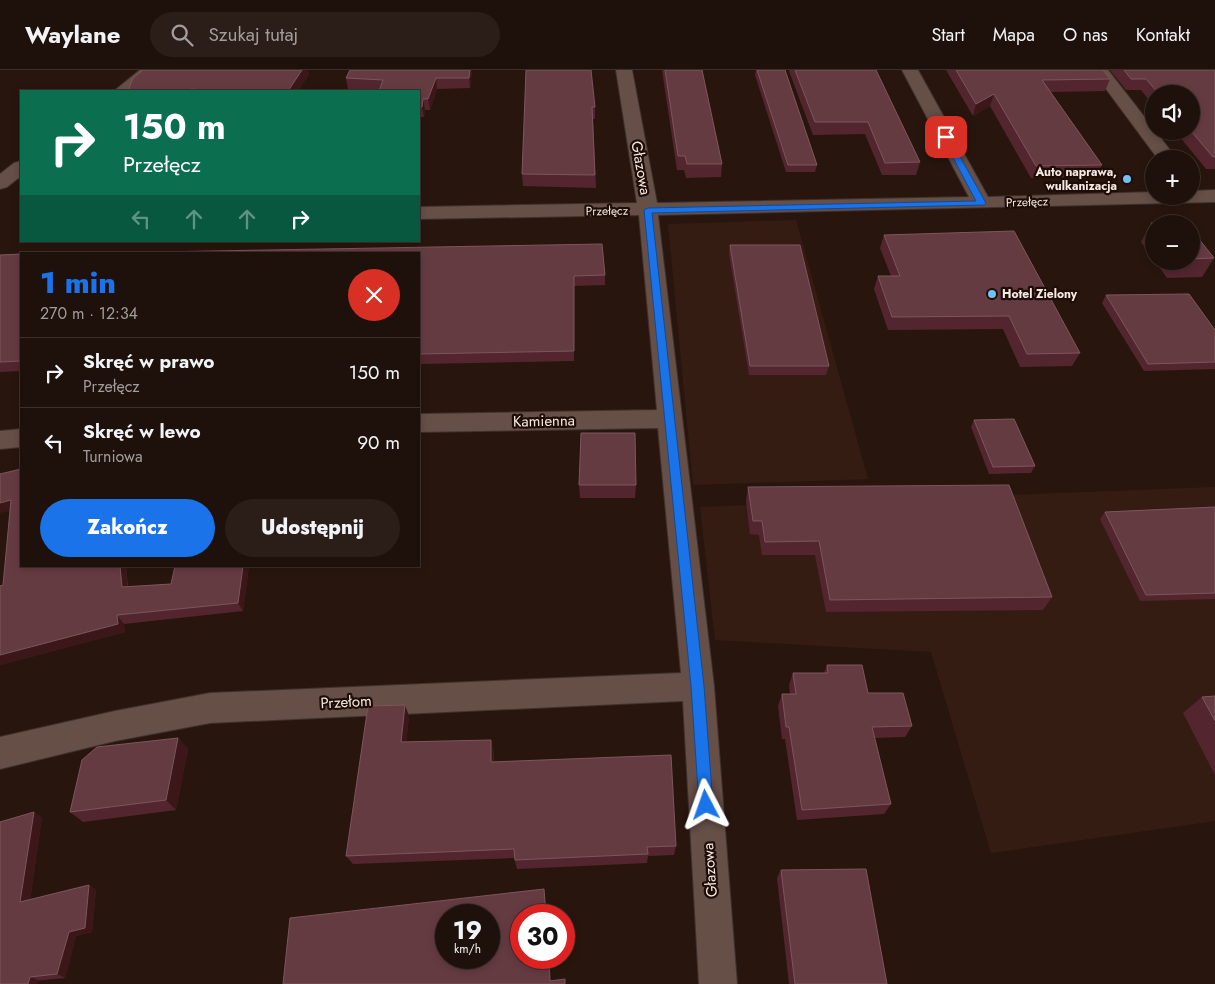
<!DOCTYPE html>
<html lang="pl">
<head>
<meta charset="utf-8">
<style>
	body { margin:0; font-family:Jost,sans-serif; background:#2b1e18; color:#f1f3f6; height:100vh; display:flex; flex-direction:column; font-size:19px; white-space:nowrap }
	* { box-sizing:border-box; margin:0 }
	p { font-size:16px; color:#a19d9c }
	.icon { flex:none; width:28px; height:28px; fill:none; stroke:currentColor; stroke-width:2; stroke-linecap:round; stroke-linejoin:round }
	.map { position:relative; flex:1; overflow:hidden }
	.sheet { position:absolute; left:20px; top:182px; width:400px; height:315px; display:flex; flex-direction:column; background:#1e100a; border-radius:0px; box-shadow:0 2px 8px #0003,0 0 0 1px #3c302b }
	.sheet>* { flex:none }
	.hud { position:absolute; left:20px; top:20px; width:400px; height:152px; border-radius:0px; box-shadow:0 2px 8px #0003,0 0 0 1px #3c302b; background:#0b6e4f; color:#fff; overflow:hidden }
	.controls { position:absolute; left:1145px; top:15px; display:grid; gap:10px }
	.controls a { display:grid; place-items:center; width:55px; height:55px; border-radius:50%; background:#1e100a; box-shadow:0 2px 8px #0003,0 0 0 1px #3c302b; font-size:25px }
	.speed { position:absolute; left:435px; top:834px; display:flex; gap:10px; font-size:25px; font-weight:700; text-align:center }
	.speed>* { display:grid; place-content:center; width:65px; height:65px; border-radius:50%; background:#1e100a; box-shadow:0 2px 8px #0003,0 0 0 1px #3c302b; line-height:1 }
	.speed small { font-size:12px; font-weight:400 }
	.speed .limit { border:8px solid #d22; background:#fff; color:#111 }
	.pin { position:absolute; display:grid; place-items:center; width:42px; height:42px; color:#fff; margin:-21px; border-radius:10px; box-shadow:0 2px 8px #0006 }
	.me { position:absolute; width:55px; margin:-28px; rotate:356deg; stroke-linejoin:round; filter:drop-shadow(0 0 4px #0008) }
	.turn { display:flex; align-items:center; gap:18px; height:105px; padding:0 20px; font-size:22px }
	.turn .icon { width:65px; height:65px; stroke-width:2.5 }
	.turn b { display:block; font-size:35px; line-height:42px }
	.lanes { display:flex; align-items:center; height:48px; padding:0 20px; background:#0003; justify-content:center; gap:25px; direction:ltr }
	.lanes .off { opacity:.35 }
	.round { display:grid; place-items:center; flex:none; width:52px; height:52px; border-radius:26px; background:#2b1e18 }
	.summary { display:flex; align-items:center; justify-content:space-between; height:85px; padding:0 20px }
	h1 { font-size:30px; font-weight:800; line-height:38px; color:#1a73e8 }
	.button { display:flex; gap:10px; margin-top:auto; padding:10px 20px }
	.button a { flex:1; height:58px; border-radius:30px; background:#1a73e8; color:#fff; font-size:20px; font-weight:800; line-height:58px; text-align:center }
	.button a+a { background:#2b1e18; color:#f1f3f6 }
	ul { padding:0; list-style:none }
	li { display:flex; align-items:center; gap:15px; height:70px; padding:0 20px; border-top:1px solid #3c302b }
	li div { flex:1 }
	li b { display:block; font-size:19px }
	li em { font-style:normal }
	header { display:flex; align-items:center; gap:30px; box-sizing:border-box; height:70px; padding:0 25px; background:#1e100a; border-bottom:1px solid #3c302b }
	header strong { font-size:24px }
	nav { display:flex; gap:28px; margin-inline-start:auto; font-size:18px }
	.search { width:350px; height:45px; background:#2b1e18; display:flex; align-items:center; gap:12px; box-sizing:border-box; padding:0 18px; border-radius:28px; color:#a19d9c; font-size:19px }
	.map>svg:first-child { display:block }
</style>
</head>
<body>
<header>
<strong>Waylane</strong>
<div class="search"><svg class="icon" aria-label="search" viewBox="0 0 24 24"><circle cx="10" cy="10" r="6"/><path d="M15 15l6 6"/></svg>Szukaj tutaj</div>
<nav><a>Start</a><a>Mapa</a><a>O nas</a><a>Kontakt</a></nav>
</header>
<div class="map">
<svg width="1215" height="914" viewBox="0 0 1215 914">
	<rect width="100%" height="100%" fill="#28160e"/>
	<g fill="#351c13">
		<path d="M796,150L868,409L693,415L668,154Z"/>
		<path d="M1215,417V751L991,783L931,582L715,570L700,437Z"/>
	</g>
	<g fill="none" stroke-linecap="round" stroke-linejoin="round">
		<defs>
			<g id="street">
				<path d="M140,0H159L133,21H114Z"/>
				<path d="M616,0H632L657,133L969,127L902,0H918L988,127L1154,122V126H1191V121L1215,120V132L658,145L714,616L737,914H699L683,631L210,653L115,671L0,699V667L115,641L210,623L681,603L658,358L419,362V344L657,340L639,145L419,149V137L637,133Z"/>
				<path d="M1092,0H1108L1177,89H1158Z"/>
				<path d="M21,91V106L7,117L0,119V104L14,93Z"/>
				<path d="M21,359V377L0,379V361Z"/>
			</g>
		</defs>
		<use href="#street" stroke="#3e312e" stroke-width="2"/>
		<use href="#street" fill="#654f47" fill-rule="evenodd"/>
	</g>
	<g fill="#53262f">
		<path d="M350,0H472L470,18L437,19L430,40H425L424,47H419V21L348,19L346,8Z"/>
		<path d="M526,0L595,37V49H593L596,118L523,116L522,104Z"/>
		<path d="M662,0H702L722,94L721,107L686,108L684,100H677Z"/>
		<path d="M756,0H785L817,95L815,102H786L755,5Z"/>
		<path d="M790,0H876L920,92L916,105H882L865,64L813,65L789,1Z"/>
		<path d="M946,0H1103L1110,9L1105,21L1050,22L1102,95L1097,107L1031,108L990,36L973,46Z"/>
		<path d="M1110,0H1215V99H1206L1175,61H1191V24H1154V36L1141,20H1126Z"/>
		<path d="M309,4L298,21H128Z"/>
		<path d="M1151,153L1154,154V190L1141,172Z"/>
		<path d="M1191,159L1214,188L1202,207L1167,208L1155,191H1191Z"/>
		<path d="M884,165L1080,283L1072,296L1020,297L1003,259L888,260L874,219L878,206H891L880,178Z"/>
		<path d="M730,175L829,296L826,305H749L729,184Z"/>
		<path d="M21,184V301L0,302V185Z"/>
		<path d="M419,184L605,205V215L574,216V291L419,294Z"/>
		<path d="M1106,225L1215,260V299L1144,301L1102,233Z"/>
		<path d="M974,350L1035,396L1031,403L989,404L971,357Z"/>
		<path d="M579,415H636L635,428H580Z"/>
		<path d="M748,417L1052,527L1043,540L826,542L815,485H762L759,465L750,464L746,431Z"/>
		<path d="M1215,437V529L1140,531L1100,449L1105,442Z"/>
		<path d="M21,496H126L128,517L171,514L249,496L243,541L124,554L125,562L0,595V516L3,515Z"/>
		<path d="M827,595L868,623L912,656L905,667L874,668L891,734L884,744L797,750L785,669H782L778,636L782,624H790L789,615L793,603H824Z"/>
		<path d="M1215,626V705L1183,643L1202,627Z"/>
		<path d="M409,646L406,672L494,680V692L676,776L674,785L648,786L647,793L517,799L514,788L353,794L346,786Z"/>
		<path d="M178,668L188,679L176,740L83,752L70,742Z"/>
		<path d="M42,747L30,830L89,815L96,820L92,862L76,866L65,908L0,914Z"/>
		<path d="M781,800L887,914H789L777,808Z"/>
	</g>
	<g fill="#3b1719">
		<path d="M302,0H308L309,4L298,21H288Z"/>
		<path d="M470,0H472L470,18L469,8Z"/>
		<path d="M436,8L437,19L430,40L428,29Z"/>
		<path d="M994,24L990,36L973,46L976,34Z"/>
		<path d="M423,29L425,40L424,47L422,37Z"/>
		<path d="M11,430L19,439L0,443V433Z"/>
		<path d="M120,496H126L128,526L122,517Z"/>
		<path d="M243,496H249L243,541L238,533Z"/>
		<path d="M117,545L124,554L125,562L0,595V585Z"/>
		<path d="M405,635L409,646L405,683L401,672Z"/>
		<path d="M178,668L188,679L176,740L166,730Z"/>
		<path d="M491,670L494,680L493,702L491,692Z"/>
		<path d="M34,742L42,747L29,837L20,832Z"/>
		<path d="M89,815L96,820L92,862L76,866L65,908L57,904L69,862Z"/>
		<path d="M30,907L38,910L37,914H28Z"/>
	</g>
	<g fill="#653b42" stroke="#7c565c" fill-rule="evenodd">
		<path d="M143,0H302L288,21H216L191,19L189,21H128L133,8Z"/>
		<path d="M350,0H470L469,8H436L428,29H423L422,37L419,36V21H379L383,10L346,8Z"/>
		<path d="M526,0H591L595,37H592L595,105L522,104Z"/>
		<path d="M665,0H702L722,94H687L685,86H678Z"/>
		<path d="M757,0H785L817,95H788Z"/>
		<path d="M795,0H876L920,92L885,93L868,52H815Z"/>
		<path d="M956,0H1103L1110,9L1042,10L1102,95L1036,96L994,24L976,34Z"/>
		<path d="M1124,0H1215V87H1213L1191,61V24H1159L1146,9H1131Z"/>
		<path d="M1186,152L1187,154H1154V157L1151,153Z"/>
		<path d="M1191,159L1214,188L1191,189Z"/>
		<path d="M1014,161L1080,283L1027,284L1009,246L892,247L878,206H900L884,165Z"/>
		<path d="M602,174L605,205L574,206V281L419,284V184H44Z"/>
		<path d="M730,175H800L829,296H750Z"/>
		<path d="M21,184V291L0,292V185Z"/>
		<path d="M1189,224L1215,260V292L1148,294L1106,225Z"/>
		<path d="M1014,349L1035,396L993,397L974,350Z"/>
		<path d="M581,363H635L636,415H579Z"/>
		<path d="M21,399V496H120L122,517L171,514L175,496H243L238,533L117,545L118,554L0,585V516L3,515L11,430L0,433V404Z"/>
		<path d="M1009,415L1052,527L830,530L819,471L765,472L762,451H753L748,417Z"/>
		<path d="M1215,437V523L1146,525L1105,442Z"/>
		<path d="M827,595H862L868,623H903L912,656L872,657L891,734L802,740L789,657H786L782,624H796L793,603H828Z"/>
		<path d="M1215,626V651L1202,627Z"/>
		<path d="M405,635L401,672L491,670V692L671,685L676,776L647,777L648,784L515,790L514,779L346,786L368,636Z"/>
		<path d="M178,668L166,730L70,742L82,690L97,677Z"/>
		<path d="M34,742L20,832L89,815L85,858L69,862L57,904L30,907L28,914H0V752Z"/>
		<path d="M866,799L887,914H795L781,800Z"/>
		<path d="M544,819L546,845H521V888H549L550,911L565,909V914H283L290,848ZM446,845H489V888H446Z"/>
	</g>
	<path fill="#1a73e8" stroke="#114b97" d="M946,64L949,67L986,133L984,135L652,143L704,616L713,735L711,740L706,742L701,740L699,735L691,616L644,140L648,138L976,131L942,67Z"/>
	<g fill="#70c1f4" stroke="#1e0d06" stroke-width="2">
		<circle cx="1127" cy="109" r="5"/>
		<circle cx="992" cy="224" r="5"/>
	</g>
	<g text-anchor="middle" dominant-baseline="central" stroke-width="4.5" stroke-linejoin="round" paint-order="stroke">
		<g font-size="12" font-weight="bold" fill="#f6e9e4" stroke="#1e0d06" text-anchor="end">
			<text x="1117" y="102">Auto naprawa,<tspan x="1117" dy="14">wulkanizacja</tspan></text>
			<text x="1002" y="224" text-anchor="start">Hotel Zielony</text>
		</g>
		<g font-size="12" fill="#f6e9e4" stroke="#1e0d06">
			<text transform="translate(1027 132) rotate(-2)">Przełęcz</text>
			<text transform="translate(607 141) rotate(-1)">Przełęcz</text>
		</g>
		<g font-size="15" fill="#f6e9e4" stroke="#1e0d06">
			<text transform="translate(641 98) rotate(80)">Głazowa</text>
			<text transform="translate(544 351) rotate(-1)">Kamienna</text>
			<text transform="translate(346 632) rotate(-3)">Przełom</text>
			<text transform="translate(710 800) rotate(-94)">Głazowa</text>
		</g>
	</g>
</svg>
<div class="controls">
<a><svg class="icon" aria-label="sound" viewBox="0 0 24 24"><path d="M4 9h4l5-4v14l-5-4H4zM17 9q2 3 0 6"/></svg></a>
<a>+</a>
<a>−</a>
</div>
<div class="speed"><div>19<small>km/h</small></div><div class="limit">30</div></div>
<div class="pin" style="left:946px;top:67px;background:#d93025"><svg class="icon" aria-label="arrive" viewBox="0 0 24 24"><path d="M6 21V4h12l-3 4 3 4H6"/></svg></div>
<svg class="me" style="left:706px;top:735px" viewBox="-20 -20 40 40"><path d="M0-17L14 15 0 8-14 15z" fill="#1a73e8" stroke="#fff" stroke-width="4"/></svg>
<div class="hud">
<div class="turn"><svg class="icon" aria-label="right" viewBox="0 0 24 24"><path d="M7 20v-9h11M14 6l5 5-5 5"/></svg><div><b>150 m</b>Przełęcz</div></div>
<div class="lanes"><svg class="icon off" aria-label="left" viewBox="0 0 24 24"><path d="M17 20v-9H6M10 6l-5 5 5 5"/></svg><svg class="icon off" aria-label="ahead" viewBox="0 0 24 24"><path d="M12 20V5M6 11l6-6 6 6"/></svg><svg class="icon off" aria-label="ahead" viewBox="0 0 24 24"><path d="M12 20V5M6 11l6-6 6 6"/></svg><svg class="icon" aria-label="right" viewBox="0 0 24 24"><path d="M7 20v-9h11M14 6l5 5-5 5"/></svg></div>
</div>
<section class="sheet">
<div class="summary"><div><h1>1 min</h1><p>270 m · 12:34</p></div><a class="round" style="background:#d93025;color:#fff"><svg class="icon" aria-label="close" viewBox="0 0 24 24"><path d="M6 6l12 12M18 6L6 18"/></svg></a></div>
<ul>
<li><svg class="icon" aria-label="right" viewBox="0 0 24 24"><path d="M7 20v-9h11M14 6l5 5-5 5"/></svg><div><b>Skręć w prawo</b><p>Przełęcz</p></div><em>150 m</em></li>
<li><svg class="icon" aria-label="left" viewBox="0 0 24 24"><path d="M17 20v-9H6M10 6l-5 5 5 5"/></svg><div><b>Skręć w lewo</b><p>Turniowa</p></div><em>90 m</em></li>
</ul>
<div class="button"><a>Zakończ</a><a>Udostępnij</a></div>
</section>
</div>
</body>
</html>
